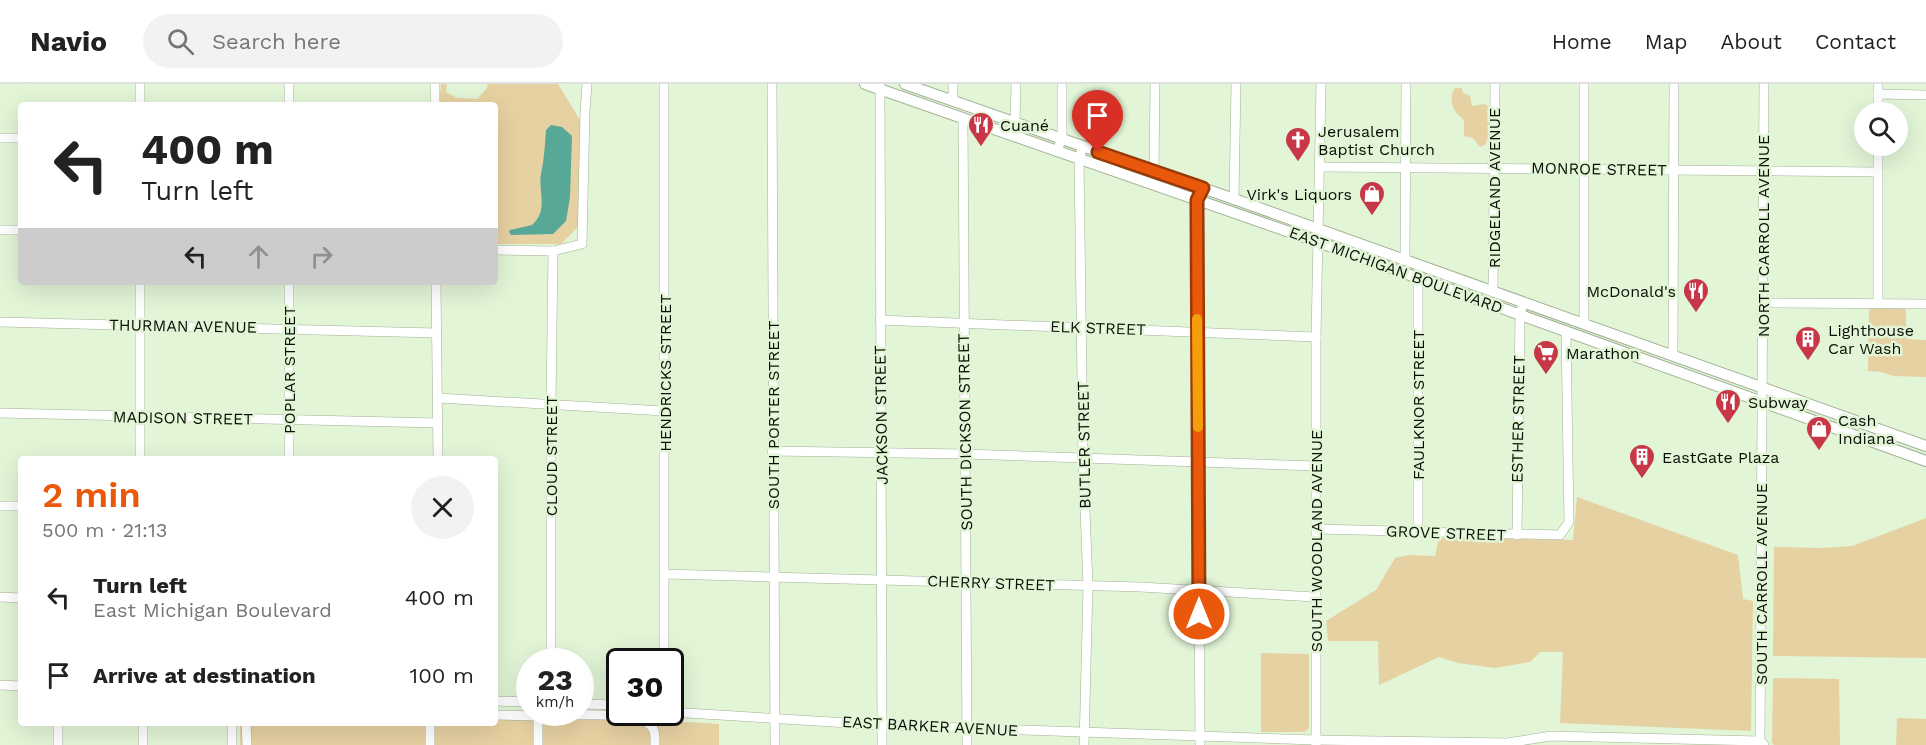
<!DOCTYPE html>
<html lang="en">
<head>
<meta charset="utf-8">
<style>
	body { margin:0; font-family:"Work Sans",sans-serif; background:#f2f2f2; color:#222; height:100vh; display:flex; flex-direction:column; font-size:22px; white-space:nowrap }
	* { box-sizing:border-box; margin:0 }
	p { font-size:20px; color:#767676 }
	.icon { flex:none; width:33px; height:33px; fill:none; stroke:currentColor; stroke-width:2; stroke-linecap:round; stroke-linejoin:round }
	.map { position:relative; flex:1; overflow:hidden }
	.details { position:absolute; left:18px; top:372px; width:480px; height:270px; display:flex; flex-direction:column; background:#fff; border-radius:6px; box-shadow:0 6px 24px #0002 }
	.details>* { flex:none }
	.hud { position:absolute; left:18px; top:18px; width:480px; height:183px; border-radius:6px; box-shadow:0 6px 24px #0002; background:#fff; color:#222; overflow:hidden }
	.controls { position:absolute; left:1854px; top:18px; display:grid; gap:12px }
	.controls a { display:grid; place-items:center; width:54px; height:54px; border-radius:50%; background:#fff; box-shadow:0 6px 24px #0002; font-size:30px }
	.speed { position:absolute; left:516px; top:564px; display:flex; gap:12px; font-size:30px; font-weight:700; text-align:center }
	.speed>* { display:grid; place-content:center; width:78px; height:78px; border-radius:50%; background:#fff; box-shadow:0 6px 24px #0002; line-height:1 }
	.speed small { font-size:15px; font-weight:400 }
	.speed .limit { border:3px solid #111; border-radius:9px; background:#fff; color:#111 }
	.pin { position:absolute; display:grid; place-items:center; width:51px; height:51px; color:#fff; margin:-62px -26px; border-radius:50% 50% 50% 0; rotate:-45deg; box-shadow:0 0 6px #0007 }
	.pin .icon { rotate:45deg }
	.me { position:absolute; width:66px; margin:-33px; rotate:0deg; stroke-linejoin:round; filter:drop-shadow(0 0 4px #0008) }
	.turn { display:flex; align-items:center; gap:21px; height:126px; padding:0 24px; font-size:27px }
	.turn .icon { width:78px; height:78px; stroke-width:2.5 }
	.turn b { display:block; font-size:42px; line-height:51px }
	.lanes { display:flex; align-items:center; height:57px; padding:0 24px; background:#0003; justify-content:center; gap:30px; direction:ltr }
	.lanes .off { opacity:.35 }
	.round { display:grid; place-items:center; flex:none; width:63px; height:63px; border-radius:32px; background:#f2f2f2 }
	.summary { display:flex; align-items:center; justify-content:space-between; height:102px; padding:0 24px }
	h1 { font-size:36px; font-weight:600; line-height:45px; color:#ea580c }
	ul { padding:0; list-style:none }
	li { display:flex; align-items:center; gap:18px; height:78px; padding:0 24px }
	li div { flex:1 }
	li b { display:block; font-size:22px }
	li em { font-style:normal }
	header { display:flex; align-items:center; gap:36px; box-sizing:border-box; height:84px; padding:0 30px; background:#fff; border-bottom:2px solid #e0e0e0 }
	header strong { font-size:28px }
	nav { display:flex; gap:33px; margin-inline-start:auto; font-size:21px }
	.search { width:420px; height:54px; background:#f2f2f2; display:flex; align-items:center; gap:15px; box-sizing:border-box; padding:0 21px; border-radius:33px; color:#767676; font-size:22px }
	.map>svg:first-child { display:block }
</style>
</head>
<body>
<header>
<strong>Navio</strong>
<div class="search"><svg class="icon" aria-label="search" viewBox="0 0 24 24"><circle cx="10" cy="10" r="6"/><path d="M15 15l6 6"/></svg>Search here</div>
<nav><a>Home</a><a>Map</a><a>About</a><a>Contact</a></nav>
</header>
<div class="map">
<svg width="1926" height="661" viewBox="0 0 1926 661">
	<rect width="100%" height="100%" fill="#e2f5d7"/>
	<g fill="#e6d1a2">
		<path d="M441,0H447L446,8L457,14L477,15L487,4L488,0H558L580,36L579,142L561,160H495V21H439Z"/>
		<path d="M1455,4H1462L1463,9L1470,12L1472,22L1484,20L1490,23C1491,33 1488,39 1491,49L1485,61L1480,63L1473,54L1464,52V36C1454,29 1447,16 1455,4Z"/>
		<path d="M1869,223H1906V255L1926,256V293L1893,292L1881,288L1868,287Z"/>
		<path d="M1577,413L1738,471L1743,515L1753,517L1751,647L1560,639L1563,568H1540L1530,578L1495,584L1458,579L1439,573L1379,601L1378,557H1328L1326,537L1376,506L1395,474L1409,471L1435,472L1439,454L1573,456Z"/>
		<path d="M1926,434V574L1773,572L1774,463L1822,464L1852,462Z"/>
		<path d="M1261,569L1309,570V644L1305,648H1261Z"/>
		<path d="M1773,594L1839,595L1840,661H1774L1772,659Z"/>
		<path d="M495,626L719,640V661H240V639H495Z"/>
		<path d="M1897,634L1926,635V661H1896Z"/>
	</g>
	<path fill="#58a897" d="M551,41L562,43L572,52L570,113L566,137L553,150L511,151L509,148L510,146L532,141C549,126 538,108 541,90C544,76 545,61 546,46Z"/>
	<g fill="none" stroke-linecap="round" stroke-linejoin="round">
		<defs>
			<g id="minor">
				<path d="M772,0L775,661"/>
				<path d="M880,0L882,661"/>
				<path d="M1878,0V28"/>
				<path d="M1878,10L1926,11"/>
				<path d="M953,17V0"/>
				<path d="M140,21V0"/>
				<path d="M289,21V0"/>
				<path d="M435,21V0"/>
				<path d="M963,34L967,661"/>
				<path d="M1015,39L1016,0"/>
				<path d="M0,54H21"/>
				<path d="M1878,62V219"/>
				<path d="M1083,63L1079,74L1083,374L1088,502L1084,661"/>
				<path d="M1057,67L1062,54V0"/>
				<path d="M1320,83L1878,88"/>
				<path d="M1154,87L1155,0"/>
				<path d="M1234,115L1236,0"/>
				<path d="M0,146H21"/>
				<path d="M495,166L553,167L582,160L585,28L587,0"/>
				<path d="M1405,176L1406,0"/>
				<path d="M140,198V375"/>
				<path d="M436,198L438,375"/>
				<path d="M1493,208L1495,0"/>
				<path d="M1762,219L1926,220"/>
				<path d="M880,236L1316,253"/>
				<path d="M0,238L437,249"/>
				<path d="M1584,240V0"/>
				<path d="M1673,271L1674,0"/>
				<path d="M438,314L664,327"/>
				<path d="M0,329L438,339"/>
				<path d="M772,367L965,370L1316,382"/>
				<path d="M289,375V198"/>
				<path d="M0,422H21"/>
				<path d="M1317,445L1560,451L1569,438L1566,247"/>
				<path d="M1418,448V195"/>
				<path d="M1517,451L1520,231L1523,219"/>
				<path d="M665,490L1140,503L1316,513"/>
				<path d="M0,513L21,514"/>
				<path d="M551,578V320L553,167"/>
				<path d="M664,578V0"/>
				<path d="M0,601L21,602"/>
				<path d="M495,617L530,618"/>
				<path d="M580,620L620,621"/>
				<path d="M670,628L882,641L1316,656L1507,659L1551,652L1760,657L1764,661"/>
				<path d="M495,631L538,632V661"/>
				<path d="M538,632C560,632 639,625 652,643C656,648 655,655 655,661"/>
				<path d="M143,639V661"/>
				<path d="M232,639V661"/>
				<path d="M246,639L247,661"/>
				<path d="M430,639V661"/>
				<path d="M650,641L656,628"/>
				<path d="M58,661V639"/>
				<path d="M1200,661L1197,124V116L1203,104"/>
				<path d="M1316,661V253L1321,0"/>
				<path d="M1760,661L1764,0"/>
			</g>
			<g id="major">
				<path d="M865,0L1318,158L1926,377"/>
				<path d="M905,0L1234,115L1926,362"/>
			</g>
		</defs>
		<use href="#minor" stroke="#a0b194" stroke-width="10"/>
		<use href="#major" stroke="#a0b194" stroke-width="12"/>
		<use href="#minor" stroke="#fff" stroke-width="9"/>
		<use href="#major" stroke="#fff" stroke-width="10"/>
	</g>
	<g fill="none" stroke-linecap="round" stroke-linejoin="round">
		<defs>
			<path id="route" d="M1098,68L1203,104L1197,116V124L1199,530"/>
		</defs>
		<use href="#route" stroke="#983908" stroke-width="15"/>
		<use href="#route" stroke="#ea580c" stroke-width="10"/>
		<path stroke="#f59e0b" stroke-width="10" d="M1197,235L1198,343"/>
	</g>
	<defs>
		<symbol id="restaurant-pin" viewBox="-11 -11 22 30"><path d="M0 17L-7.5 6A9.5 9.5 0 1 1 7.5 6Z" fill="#c73747" stroke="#e2f5d7"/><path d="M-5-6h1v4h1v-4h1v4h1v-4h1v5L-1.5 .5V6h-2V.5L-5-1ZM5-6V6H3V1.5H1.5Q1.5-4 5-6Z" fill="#fff"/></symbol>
		<symbol id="church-pin" viewBox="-11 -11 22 30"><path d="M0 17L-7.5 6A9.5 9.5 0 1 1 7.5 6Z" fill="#c73747" stroke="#e2f5d7"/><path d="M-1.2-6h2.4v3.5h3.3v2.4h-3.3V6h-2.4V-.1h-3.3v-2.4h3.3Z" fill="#fff"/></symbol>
		<symbol id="shop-pin" viewBox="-11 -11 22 30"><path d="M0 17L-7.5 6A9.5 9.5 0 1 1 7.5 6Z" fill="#c73747" stroke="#e2f5d7"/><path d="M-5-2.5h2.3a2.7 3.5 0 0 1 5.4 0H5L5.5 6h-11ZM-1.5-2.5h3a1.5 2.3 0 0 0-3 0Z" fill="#fff"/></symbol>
		<symbol id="building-pin" viewBox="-11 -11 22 30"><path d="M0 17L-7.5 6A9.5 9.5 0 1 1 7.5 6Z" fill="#c73747" stroke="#e2f5d7"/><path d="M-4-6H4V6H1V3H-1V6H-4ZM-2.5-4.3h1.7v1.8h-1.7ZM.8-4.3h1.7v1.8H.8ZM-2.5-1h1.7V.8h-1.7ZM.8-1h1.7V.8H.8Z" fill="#fff"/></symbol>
		<symbol id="supermarket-pin" viewBox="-11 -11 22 30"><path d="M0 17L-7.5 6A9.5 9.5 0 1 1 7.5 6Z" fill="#c73747" stroke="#e2f5d7"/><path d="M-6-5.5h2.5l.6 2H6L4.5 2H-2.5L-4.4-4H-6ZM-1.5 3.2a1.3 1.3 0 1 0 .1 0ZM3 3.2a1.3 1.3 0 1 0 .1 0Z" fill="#fff"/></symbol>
	</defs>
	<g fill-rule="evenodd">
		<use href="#restaurant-pin" x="966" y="26" width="30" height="40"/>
		<use href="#church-pin" x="1283" y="41" width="30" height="40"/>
		<use href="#shop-pin" x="1357" y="95" width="30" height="40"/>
		<use href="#restaurant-pin" x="1681" y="192" width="30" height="40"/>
		<use href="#building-pin" x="1793" y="240" width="30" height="40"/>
		<use href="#supermarket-pin" x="1531" y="254" width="30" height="40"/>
		<use href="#restaurant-pin" x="1713" y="303" width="30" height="40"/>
		<use href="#shop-pin" x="1804" y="330" width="30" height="40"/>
		<use href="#building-pin" x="1627" y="358" width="30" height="40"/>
	</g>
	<g text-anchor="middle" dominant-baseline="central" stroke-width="5" stroke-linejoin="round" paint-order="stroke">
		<g font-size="16" fill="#090f05" stroke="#e2f5d7" text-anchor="start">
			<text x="1000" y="41">Cuané</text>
			<text x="1318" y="47">Jerusalem<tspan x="1318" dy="18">Baptist Church</tspan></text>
			<text x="1352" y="110" text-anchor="end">Virk's Liquors</text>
			<text x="1676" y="207" text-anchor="end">McDonald's</text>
			<text x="1828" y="246">Lighthouse<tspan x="1828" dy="18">Car Wash</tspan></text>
			<text x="1566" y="269">Marathon</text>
			<text x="1748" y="318">Subway</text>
			<text x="1838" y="336">Cash<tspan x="1838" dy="18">Indiana</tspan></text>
			<text x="1662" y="373">EastGate Plaza</text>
		</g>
		<g font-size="16" fill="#090f05" stroke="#e2f5d7">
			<text transform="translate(1599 85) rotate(1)">MONROE STREET</text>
			<text transform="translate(1494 104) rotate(-90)">RIDGELAND AVENUE</text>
			<text transform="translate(1763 152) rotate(-90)">NORTH CARROLL AVENUE</text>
			<text transform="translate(1396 186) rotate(20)">EAST MICHIGAN BOULEVARD</text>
			<text transform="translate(183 242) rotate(1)">THURMAN AVENUE</text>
			<text transform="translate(1098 244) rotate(2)">ELK STREET</text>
			<text transform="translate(289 286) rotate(-90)">POPLAR STREET</text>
			<text transform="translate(665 289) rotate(-90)">HENDRICKS STREET</text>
			<text transform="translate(1418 321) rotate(-90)">FAULKNOR STREET</text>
			<text transform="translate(773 331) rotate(-90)">SOUTH PORTER STREET</text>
			<text transform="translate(881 331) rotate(-91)">JACKSON STREET</text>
			<text transform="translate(183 334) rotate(1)">MADISON STREET</text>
			<text transform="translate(1518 335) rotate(-89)">ESTHER STREET</text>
			<text transform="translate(965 348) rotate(-91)">SOUTH DICKSON STREET</text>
			<text transform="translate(1084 361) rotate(-91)">BUTLER STREET</text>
			<text transform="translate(551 372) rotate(-90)">CLOUD STREET</text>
			<text transform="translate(1446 449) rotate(2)">GROVE STREET</text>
			<text transform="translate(1316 457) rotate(-90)">SOUTH WOODLAND AVENUE</text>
			<text transform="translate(991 499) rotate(2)">CHERRY STREET</text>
			<text transform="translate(1761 500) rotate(-90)">SOUTH CARROLL AVENUE</text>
			<text transform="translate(930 642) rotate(3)">EAST BARKER AVENUE</text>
		</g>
	</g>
</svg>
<div class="controls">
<a><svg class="icon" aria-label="search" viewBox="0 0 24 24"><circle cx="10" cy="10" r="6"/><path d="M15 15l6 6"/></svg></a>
</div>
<div class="speed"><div>23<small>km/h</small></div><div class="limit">30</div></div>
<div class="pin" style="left:1098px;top:68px;background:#d93025"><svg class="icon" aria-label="arrive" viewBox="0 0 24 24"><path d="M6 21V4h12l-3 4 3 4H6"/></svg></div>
<svg class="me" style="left:1199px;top:530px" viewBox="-20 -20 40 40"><circle r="17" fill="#ea580c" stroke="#fff" stroke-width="3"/><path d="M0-11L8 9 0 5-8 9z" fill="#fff"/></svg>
<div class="hud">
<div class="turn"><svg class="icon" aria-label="left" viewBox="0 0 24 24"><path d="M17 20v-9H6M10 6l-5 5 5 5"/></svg><div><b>400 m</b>Turn left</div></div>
<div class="lanes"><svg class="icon" aria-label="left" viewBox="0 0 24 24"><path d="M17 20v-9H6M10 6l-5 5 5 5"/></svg><svg class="icon off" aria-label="ahead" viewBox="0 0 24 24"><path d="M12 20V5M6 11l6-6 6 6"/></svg><svg class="icon off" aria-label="right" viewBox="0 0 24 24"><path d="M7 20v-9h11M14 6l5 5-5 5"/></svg></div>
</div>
<section class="details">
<div class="summary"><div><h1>2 min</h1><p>500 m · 21:13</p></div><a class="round"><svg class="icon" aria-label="close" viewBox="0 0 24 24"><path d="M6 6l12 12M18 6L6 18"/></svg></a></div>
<ul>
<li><svg class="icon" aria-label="left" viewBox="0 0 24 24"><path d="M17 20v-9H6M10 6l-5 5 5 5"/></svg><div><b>Turn left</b><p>East Michigan Boulevard</p></div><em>400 m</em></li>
<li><svg class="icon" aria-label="arrive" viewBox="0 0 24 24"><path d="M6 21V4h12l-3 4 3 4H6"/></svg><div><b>Arrive at destination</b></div><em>100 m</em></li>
</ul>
</section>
</div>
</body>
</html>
